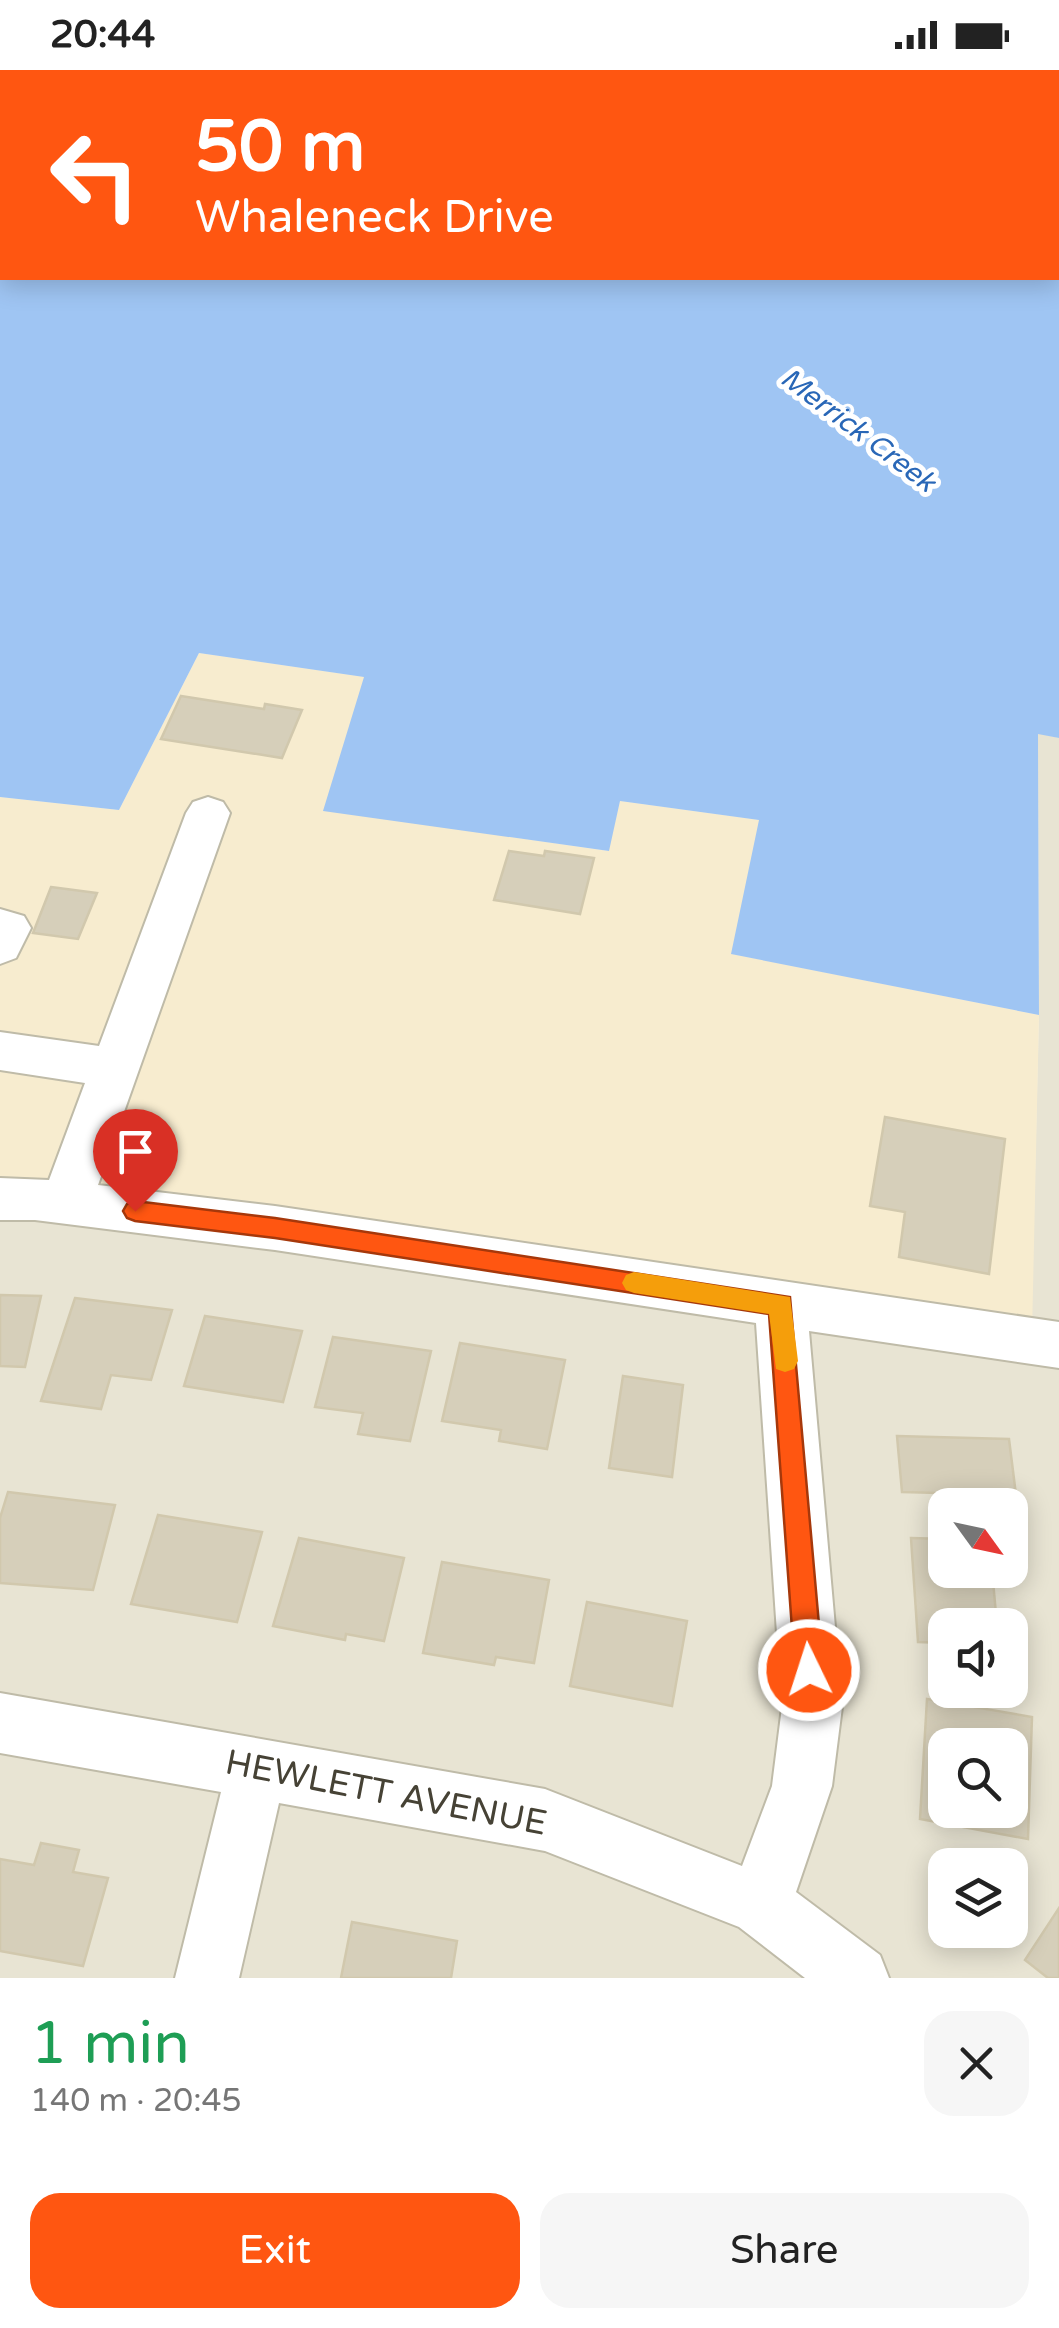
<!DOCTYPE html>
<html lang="en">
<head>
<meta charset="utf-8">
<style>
	body { margin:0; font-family:"Varela Round",sans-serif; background:#f6f6f6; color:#222; height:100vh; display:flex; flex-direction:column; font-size:38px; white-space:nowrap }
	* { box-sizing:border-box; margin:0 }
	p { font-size:32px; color:#767676 }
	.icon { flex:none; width:55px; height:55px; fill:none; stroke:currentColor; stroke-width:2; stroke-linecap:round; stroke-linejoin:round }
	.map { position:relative; height:1908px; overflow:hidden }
	.details { display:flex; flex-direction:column; background:#fff; flex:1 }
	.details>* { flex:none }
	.banner { position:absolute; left:0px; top:0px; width:1060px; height:210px; box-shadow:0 5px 25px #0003; background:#ff5611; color:#fff; overflow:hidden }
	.needle { width:65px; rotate:123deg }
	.fabs { position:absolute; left:928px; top:1418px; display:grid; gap:20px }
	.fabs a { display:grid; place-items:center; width:100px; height:100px; border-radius:20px; background:#fff; box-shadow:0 5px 25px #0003; font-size:50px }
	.pin { position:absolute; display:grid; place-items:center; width:85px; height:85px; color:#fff; margin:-102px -42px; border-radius:50% 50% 50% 0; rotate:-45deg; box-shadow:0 0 10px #0007 }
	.pin .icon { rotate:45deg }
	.me { position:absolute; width:110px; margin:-55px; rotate:356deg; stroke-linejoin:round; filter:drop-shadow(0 0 8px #0008) }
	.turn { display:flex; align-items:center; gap:35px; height:210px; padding:0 30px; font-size:45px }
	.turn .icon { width:130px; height:130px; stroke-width:2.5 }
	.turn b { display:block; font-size:70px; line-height:85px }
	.round { display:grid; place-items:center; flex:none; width:105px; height:105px; border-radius:30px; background:#f6f6f6 }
	.overview { display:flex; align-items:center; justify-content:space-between; height:170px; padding:0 30px }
	h1 { font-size:60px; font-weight:600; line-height:75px; color:#1e9e55 }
	.button { display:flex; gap:20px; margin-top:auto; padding:20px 30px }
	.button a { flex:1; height:115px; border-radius:30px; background:#ff5611; color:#fff; font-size:40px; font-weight:600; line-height:115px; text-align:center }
	.button a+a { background:#f6f6f6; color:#222 }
	.status { display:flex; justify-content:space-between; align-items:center; height:70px; padding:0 50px; background:#fff; direction:ltr }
	.status svg { height:28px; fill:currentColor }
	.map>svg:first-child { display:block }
</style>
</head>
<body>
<div class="status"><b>20:44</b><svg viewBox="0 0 49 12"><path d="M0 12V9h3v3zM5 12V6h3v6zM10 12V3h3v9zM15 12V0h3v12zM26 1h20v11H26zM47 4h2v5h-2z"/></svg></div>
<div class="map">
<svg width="1059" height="1908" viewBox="0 0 1059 1908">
	<rect width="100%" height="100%" fill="#f4f1e6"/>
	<path fill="#e8e4d3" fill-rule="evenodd" d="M1038,663L1059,668V1908H0V1121L1031,1264L1039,945ZM945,1435H1010V1500H945ZM945,1555H1010V1620H945ZM945,1675H1010V1740H945ZM945,1795H1010V1860H945Z"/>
	<path fill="#f7eccf" d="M199,583L365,607L324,740L608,781L620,731L760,750L732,884L1039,945L1032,1264L0,1121V727L119,740Z"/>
	<path fill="#9fc5f3" d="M0,0H1059L1058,92V2H2V208H1058L1059,185V668L1038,664L1039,945L731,884L759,750L620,731L609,781L323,741L364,607L199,583L119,740L0,727Z"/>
	<g fill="#d6cfba" stroke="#d1c8ad" stroke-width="2.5" fill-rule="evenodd">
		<path d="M181,626L264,639L265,634L302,640L282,688L161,669Z"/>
		<path d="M509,781L544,786L545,781L594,788L580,844L494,830Z"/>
		<path d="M51,817L97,823L78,869L33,863Z"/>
		<path d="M885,1047L1005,1069L989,1204L899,1187L905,1142L870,1136Z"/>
		<path d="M0,1225L41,1226L25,1297L0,1296Z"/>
		<path d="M75,1228L172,1240L151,1310L111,1305L101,1339L41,1331Z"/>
		<path d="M205,1246L302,1261L283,1332L184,1316Z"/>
		<path d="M333,1267L431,1281L410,1371L358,1364L363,1343L315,1337Z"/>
		<path d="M460,1273L565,1290L547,1379L499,1371L501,1360L442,1351Z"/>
		<path d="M623,1306L683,1315L672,1407L609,1398Z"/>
		<path d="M897,1366L1009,1369L1016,1425L902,1422Z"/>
		<path d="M8,1422L115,1435L93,1520L0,1513V1448Z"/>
		<path d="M158,1445L262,1462L237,1552L131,1534Z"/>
		<path d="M299,1468L404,1488L384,1571L346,1564L345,1570L273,1556Z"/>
		<path d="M911,1468L945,1469V1500H992L997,1555H945V1573L918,1572Z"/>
		<path d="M442,1492L549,1510L534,1593L496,1587L494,1595L423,1583Z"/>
		<path d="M587,1532L687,1551L672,1636L570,1616Z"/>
		<path d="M927,1629L1032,1647L1028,1769L920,1749ZM945,1675H1010V1740H945Z"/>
		<path d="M41,1773L79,1780L73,1802L108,1808L83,1896L0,1881V1789L34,1795Z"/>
		<path d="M1059,1838V1908H1048L1025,1890Z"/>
		<path d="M352,1852L457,1871L451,1908H341Z"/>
	</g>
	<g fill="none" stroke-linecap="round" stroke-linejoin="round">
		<defs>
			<g id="minor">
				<path d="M208,727L223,732L230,743L98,1115L275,1136L1059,1252V1298L809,1261L842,1637L832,1716L796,1822L880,1885L889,1908H805L739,1857L545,1781L279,1733L239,1908H175L221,1722L0,1683V1623L545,1719L742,1796L772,1716L782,1637L756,1253L275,1180L35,1150H0V1108L49,1110L85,1013L0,1000V962L99,976L186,743L193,732Z"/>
				<path d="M0,839L24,846L31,858L16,888L0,894Z"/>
			</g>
		</defs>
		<use href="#minor" stroke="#bfbba8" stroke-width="4"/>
		<use href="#minor" fill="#fff" fill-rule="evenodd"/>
	</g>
	<path fill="#ff5611" stroke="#a6380b" stroke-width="2.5" d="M135,1131L275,1148L790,1227L823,1600L819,1610L809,1614L799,1610L795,1600L769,1244L275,1168L135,1151L127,1148L123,1141L127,1134Z"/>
	<path fill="#f59e0b" d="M634,1202L790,1227L798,1291L794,1299L785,1302L776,1299L769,1244L634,1223L626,1220L622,1213L626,1205Z"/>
	<g text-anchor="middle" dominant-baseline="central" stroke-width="10" stroke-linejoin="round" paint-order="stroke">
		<g font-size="28" font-style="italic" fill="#2967b7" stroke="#fff">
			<text transform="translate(858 360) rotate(37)">Merrick Creek</text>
		</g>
		<g font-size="35" fill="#464235" stroke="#fff">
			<text transform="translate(386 1723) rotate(11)">HEWLETT AVENUE</text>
		</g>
	</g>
</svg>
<div class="fabs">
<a><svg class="needle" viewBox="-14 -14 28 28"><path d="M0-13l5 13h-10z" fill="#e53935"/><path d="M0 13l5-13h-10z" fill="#767676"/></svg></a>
<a><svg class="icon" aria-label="sound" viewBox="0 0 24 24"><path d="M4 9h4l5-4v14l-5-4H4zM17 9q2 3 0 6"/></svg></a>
<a><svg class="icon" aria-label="search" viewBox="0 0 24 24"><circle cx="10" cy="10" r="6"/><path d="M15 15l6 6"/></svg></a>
<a><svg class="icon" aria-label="layers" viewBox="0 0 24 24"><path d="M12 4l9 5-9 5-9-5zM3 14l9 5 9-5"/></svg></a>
</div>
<div class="pin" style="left:135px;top:1141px;background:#d93025"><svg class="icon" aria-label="arrive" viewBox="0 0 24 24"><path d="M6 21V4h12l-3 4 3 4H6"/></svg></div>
<svg class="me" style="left:809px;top:1600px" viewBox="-20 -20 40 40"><circle r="17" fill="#ff5611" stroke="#fff" stroke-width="3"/><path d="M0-11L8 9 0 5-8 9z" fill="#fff"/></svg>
<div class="banner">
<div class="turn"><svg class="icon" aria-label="left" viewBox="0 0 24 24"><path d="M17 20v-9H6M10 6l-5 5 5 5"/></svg><div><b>50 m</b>Whaleneck Drive</div></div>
</div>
</div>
<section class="details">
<div class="overview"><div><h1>1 min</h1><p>140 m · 20:45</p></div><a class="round"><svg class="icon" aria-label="close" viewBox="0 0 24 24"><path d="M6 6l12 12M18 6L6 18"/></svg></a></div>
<div class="button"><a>Exit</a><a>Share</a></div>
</section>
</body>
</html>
